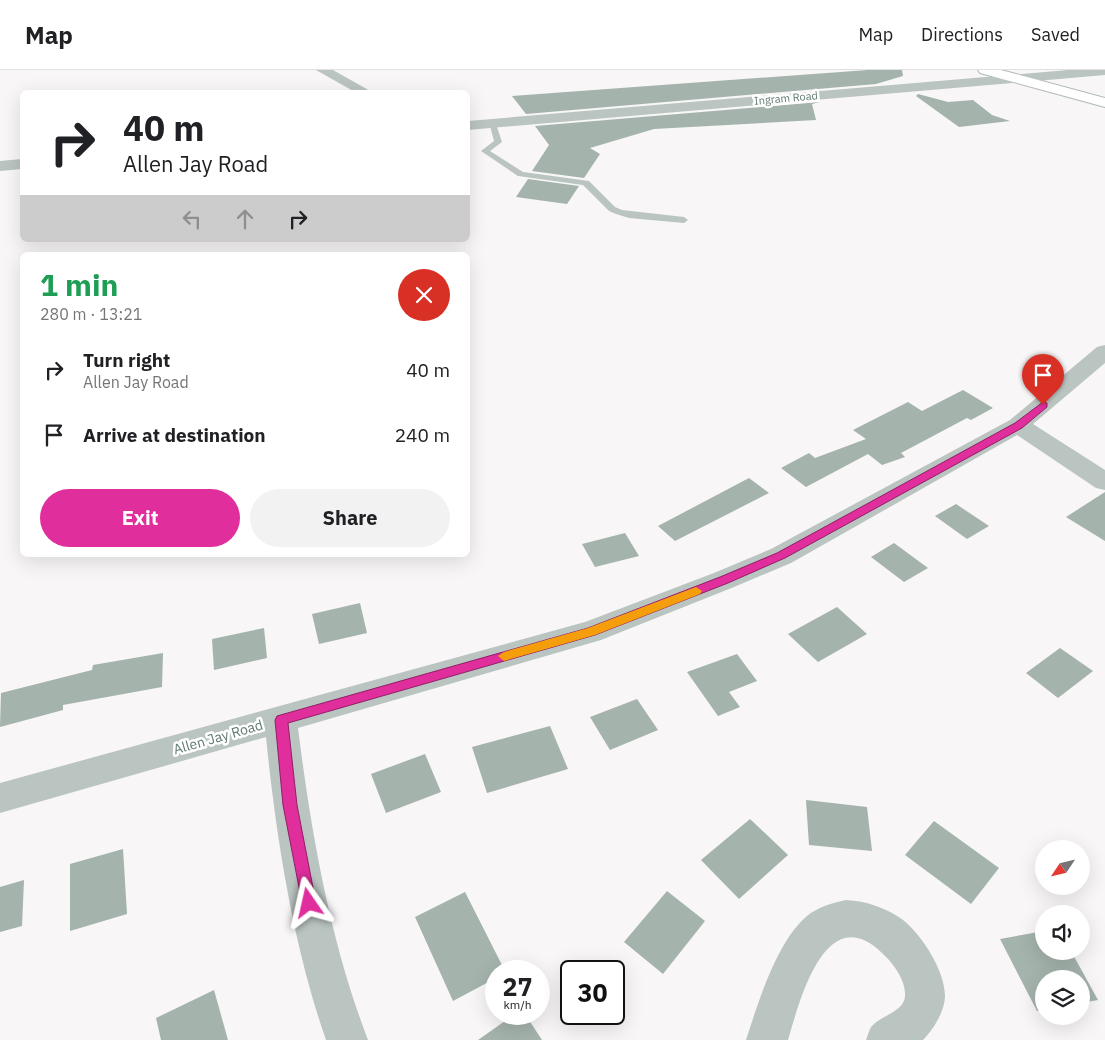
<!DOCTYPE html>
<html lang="en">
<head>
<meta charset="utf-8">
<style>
	body { margin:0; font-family:"IBM Plex Sans",sans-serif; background:#f2f2f2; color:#202124; height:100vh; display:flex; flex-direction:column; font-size:19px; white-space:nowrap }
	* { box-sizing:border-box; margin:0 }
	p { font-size:16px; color:#757577 }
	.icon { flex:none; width:28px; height:28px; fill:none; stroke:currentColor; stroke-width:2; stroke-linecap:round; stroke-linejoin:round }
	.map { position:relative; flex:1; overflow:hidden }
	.details { position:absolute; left:20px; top:182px; width:450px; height:305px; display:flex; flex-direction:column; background:#fff; border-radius:8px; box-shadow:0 5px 20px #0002 }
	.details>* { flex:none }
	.banner { position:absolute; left:20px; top:20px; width:450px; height:152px; border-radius:8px; box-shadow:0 5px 20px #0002; background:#fff; color:#202124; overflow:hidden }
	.needle { width:32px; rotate:235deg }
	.controls { position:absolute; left:1035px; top:770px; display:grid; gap:10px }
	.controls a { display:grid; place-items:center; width:55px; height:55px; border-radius:50%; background:#fff; box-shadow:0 5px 20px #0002; font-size:25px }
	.speed { position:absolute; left:485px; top:890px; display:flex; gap:10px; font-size:25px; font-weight:700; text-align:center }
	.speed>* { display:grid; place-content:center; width:65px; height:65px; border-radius:50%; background:#fff; box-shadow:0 5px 20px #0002; line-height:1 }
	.speed small { font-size:12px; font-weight:400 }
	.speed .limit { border:2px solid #111; border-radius:8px; background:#fff; color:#111 }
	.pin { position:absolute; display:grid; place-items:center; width:42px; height:42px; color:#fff; margin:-51px -21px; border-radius:50% 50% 50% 0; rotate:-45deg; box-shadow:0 0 5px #0007 }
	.pin .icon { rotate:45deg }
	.me { position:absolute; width:55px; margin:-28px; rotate:349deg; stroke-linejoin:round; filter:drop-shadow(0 0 4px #0008) }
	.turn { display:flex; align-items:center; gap:18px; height:105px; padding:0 20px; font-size:22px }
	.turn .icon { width:65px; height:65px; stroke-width:2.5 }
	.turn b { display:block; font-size:35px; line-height:42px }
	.lanes { display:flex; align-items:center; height:48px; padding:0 20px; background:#0003; justify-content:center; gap:25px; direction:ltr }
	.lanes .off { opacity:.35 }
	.round { display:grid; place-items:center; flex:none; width:52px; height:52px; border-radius:26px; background:#f2f2f2 }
	.overview { display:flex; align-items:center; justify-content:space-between; height:85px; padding:0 20px }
	h1 { font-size:30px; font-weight:700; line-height:38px; color:#1e9e55 }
	.cta { display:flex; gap:10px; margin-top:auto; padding:10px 20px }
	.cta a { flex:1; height:58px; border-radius:30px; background:#e02e9d; color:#fff; font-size:20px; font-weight:700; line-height:58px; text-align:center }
	.cta a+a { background:#f2f2f2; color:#202124 }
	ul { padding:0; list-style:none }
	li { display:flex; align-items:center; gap:15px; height:65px; padding:0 20px }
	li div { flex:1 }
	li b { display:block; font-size:19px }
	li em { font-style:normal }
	header { display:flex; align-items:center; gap:30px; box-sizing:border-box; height:70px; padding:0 25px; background:#fff; border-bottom:1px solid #e0e0e0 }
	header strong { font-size:24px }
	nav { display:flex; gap:28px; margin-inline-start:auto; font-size:18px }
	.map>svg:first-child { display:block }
</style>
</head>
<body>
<header>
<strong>Map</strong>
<nav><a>Map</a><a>Directions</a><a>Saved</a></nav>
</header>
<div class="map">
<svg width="1105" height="970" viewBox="0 0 1105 970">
	<rect width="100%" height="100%" fill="#f8f6f6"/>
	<g fill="#a4b3ac">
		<path d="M868,0H902L903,6L876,14L526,44L512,26Z"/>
		<path d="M918,24L948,32L973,30L992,45L1010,51L959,57L916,26Z"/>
		<path d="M820,32L812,34L816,50L654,59L590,78L600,84L584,108L532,101L549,75L535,56Z"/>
		<path d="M528,109L579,116L567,134L516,127Z"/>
		<path d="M963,320L993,338L971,350L967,348L901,383L905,387L882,395L868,384L806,417L781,398L809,383L815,388L866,369L853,360L908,332L922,341Z"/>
		<path d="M749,408L769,423L675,471L658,456Z"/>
		<path d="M1105,422V471L1066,447Z"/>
		<path d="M956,434L989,456L967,469L935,446Z"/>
		<path d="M625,463L639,486L595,497L582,474Z"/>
		<path d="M894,473L928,498L904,512L871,487Z"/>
		<path d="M360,533L367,563L319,574L312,544Z"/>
		<path d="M837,537L867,564L818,592L788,564Z"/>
		<path d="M264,558L267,588L214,600L212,569Z"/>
		<path d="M1060,578L1093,601L1058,628L1026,603Z"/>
		<path d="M163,583L162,617L63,635V640L0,657L1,623L92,600L93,595Z"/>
		<path d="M737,584L757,611L729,622L740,637L718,646L687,602Z"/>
		<path d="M637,629L658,660L610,680L590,647Z"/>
		<path d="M550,656L568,699L487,723L472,677Z"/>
		<path d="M425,684L441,722L386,743L371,704Z"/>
		<path d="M806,730L867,737L872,781L809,775Z"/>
		<path d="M750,749L788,785L739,829L701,790Z"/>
		<path d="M934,751L999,798L971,834L905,785Z"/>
		<path d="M123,779L127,844L70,861V794Z"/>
		<path d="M24,810L22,856L0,862V817Z"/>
		<path d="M667,821L705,851L663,904L624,872Z"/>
		<path d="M465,822L505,901H496V908L453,931L415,847Z"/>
		<path d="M1044,861V881H1071L1098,930L1081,933V909H1044V940L1037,941L1000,869Z"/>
		<path d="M214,920L228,970H161L156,948Z"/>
		<path d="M515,944H525L542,970H478Z"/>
	</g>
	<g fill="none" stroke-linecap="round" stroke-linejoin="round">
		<defs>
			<path id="secondary" d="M978,0H1001L1105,28V37L980,3Z"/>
		</defs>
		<use href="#secondary" stroke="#adb9b4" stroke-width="2"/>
		<path fill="#bac4c0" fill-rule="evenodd" d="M489,52L496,54L502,72L490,81L523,102L589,111L615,137L622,140L684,147L688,150L684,153L629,148L616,144L609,141L583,115L518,106L481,81L494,71Z"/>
		<g fill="#bac4c0" fill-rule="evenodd">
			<path d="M316,0H333L372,22H355Z"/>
			<path d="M1068,0H1105V5L468,60V51Z"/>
			<path d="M22,89V99L0,101V91Z"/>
			<path d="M1105,275V293L1033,354L1105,400V420L1096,418L1017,365L791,493L734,517L601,570L298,658C311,762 330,871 368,970H326C293,875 276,767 266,667L0,743V713L585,552L714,503L771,479L1010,350L1097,277Z"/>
			<path d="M846,830C866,831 887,838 903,850C922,865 945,901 945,926C945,941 933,960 923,970H866C868,966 869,959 872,956C880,946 904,942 905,926C906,910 893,893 882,883C826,829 800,929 788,970H746C758,933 777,871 807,846C818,837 832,833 846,830Z"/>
		</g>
		<use href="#secondary" fill="#fff" fill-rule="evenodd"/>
	</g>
	<path fill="#e02e9d" stroke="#921e66" d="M1043,332L1047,333V337L1022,358L785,488L728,513L595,565L288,653L297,735L316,833L314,838L309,840L303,838L283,735L275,650L277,646L588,558L720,507L777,483L1015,353Z"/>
	<path fill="#f59e0b" d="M696,517L702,521L700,524L595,565L504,591L498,586L504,582L588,558Z"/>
	<g text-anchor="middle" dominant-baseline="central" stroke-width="5" stroke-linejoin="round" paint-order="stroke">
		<g font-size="11" fill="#5f7a6f" stroke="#fff">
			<text transform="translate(786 28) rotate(-5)">Ingram Road</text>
		</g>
		<g font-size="14" fill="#5f7a6f" stroke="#fff">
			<text transform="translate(218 667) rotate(-16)">Allen Jay Road</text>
		</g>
	</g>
</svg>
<div class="controls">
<a><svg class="needle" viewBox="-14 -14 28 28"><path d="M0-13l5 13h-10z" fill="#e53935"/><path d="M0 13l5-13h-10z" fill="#757577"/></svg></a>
<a><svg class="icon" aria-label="sound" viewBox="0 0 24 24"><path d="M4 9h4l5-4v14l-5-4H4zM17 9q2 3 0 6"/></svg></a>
<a><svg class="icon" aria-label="layers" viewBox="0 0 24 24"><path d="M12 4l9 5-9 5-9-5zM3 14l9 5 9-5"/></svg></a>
</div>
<div class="speed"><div>27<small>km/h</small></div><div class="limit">30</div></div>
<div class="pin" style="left:1043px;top:335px;background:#d93025"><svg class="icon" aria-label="arrive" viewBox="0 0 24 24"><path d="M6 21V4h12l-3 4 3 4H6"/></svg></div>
<svg class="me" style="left:309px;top:833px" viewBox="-20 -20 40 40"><path d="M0-17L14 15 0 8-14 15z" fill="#e02e9d" stroke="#fff" stroke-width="4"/></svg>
<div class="banner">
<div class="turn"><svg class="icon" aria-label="right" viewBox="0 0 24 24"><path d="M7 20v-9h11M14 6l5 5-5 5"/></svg><div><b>40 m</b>Allen Jay Road</div></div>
<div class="lanes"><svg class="icon off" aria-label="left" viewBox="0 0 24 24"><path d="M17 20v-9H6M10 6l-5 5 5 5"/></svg><svg class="icon off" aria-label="ahead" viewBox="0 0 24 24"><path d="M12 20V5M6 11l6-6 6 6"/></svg><svg class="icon" aria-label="right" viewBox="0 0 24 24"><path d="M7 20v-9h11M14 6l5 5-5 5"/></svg></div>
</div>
<section class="details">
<div class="overview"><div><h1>1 min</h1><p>280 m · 13:21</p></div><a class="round" style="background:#d93025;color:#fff"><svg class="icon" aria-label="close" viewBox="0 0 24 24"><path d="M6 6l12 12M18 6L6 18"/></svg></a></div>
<ul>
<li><svg class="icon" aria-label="right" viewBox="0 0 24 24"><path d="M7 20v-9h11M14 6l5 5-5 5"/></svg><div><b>Turn right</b><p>Allen Jay Road</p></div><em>40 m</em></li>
<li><svg class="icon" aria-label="arrive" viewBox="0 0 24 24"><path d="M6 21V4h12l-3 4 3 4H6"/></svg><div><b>Arrive at destination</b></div><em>240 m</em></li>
</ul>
<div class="cta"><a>Exit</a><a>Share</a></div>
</section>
</div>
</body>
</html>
